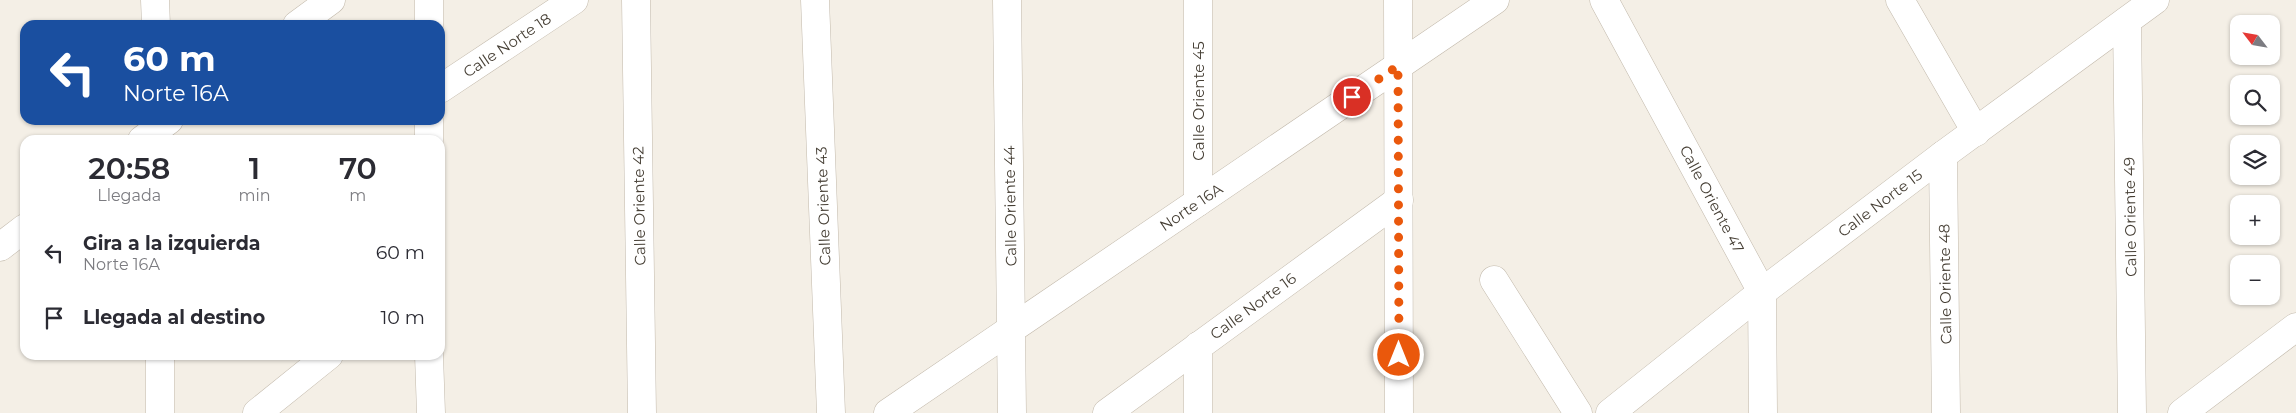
<!DOCTYPE html>
<html lang="es">
<head>
<meta charset="utf-8">
<style>
	body { margin:0; font-family:Montserrat,sans-serif; background:#f7f7f7; color:#2b2b33; height:100vh; display:flex; flex-direction:column; font-size:19px; white-space:nowrap }
	* { box-sizing:border-box; margin:0 }
	p { font-size:16px; color:#7c7c81 }
	.icon { flex:none; width:28px; height:28px; fill:none; stroke:currentColor; stroke-width:2; stroke-linecap:round; stroke-linejoin:round }
	.map { position:relative; flex:1; overflow:hidden }
	.side { position:absolute; left:20px; top:135px; width:425px; height:225px; display:flex; flex-direction:column; background:#fff; border-radius:15px; box-shadow:0 1px 4px #0004 }
	.side>* { flex:none }
	.guide { position:absolute; left:20px; top:20px; width:425px; height:105px; border-radius:15px; box-shadow:0 1px 4px #0004; background:#1a4fa0; color:#fff; overflow:hidden }
	.needle { width:32px; rotate:301deg }
	.tools { position:absolute; left:2230px; top:15px; display:grid; gap:10px }
	.tools a { display:grid; place-items:center; width:50px; height:50px; border-radius:10px; background:#fff; box-shadow:0 1px 4px #0004; font-size:25px }
	.pin { position:absolute; display:grid; place-items:center; width:42px; height:42px; color:#fff; margin:-21px; border:2px solid #fff; border-radius:50%; box-shadow:0 1px 5px #0007 }
	.me { position:absolute; width:55px; margin:-28px; rotate:0deg; stroke-linejoin:round; filter:drop-shadow(0 0 4px #0008) }
	.turn { display:flex; align-items:center; gap:18px; height:105px; padding:0 20px; font-size:22px }
	.turn .icon { width:65px; height:65px; stroke-width:2.5 }
	.turn b { display:block; font-size:35px; line-height:42px }
	.eta { display:flex; justify-content:space-evenly; align-items:center; height:85px; text-align:center }
	.eta b { font-size:30px; font-weight:600; line-height:35px }
	ul { padding:0; list-style:none }
	li { display:flex; align-items:center; gap:15px; height:65px; padding:0 20px }
	li div { flex:1 }
	li b { display:block; font-size:19px }
	li em { font-style:normal }
	.map>svg:first-child { display:block }
</style>
</head>
<body>
<div class="map">
<svg width="2296" height="413" viewBox="0 0 2296 413">
	<rect width="100%" height="100%" fill="#f4efe6"/>
	<g fill="none" stroke-linecap="round" stroke-linejoin="round">
		<defs>
			<g id="minor">
				<path d="M155,0L156,25"/>
				<path d="M429,0V25"/>
				<path d="M636,0L642,413"/>
				<path d="M815,0L831,413"/>
				<path d="M1007,0L1012,413"/>
				<path d="M1198,0V202"/>
				<path d="M1398,0L1399,413"/>
				<path d="M1604,0L1762,292L1763,413"/>
				<path d="M1900,0L1976,132"/>
				<path d="M2127,21L2132,413"/>
				<path d="M297,25L331,0"/>
				<path d="M440,89L574,0"/>
				<path d="M142,140L169,120"/>
				<path d="M429,140V120"/>
				<path d="M1943,155L1946,413"/>
				<path d="M0,247L25,228"/>
				<path d="M1494,280L1578,413"/>
				<path d="M1198,346V413"/>
				<path d="M429,355L431,413"/>
				<path d="M160,413V355"/>
				<path d="M257,413L329,355"/>
				<path d="M888,413L1495,0"/>
				<path d="M1107,413L1399,200"/>
				<path d="M1610,413L1762,292L1943,155L2155,0"/>
				<path d="M2182,413L2296,327"/>
			</g>
		</defs>
		<use href="#minor" stroke="#c2b9ab" stroke-width="29"/>
		<use href="#minor" stroke="#fff" stroke-width="28"/>
	</g>
	<g fill="none" stroke-linecap="round" stroke-linejoin="round">
		<path stroke="#ea580c" stroke-width="9" stroke-dasharray="0 16.2" d="M1352,97L1398,66L1399,355"/>
	</g>
	<g text-anchor="middle" dominant-baseline="central" stroke-width="5" stroke-linejoin="round" paint-order="stroke">
		<g font-size="15" fill="#463f35" stroke="#fff">
			<text transform="translate(507 45) rotate(-34)">Calle Norte 18</text>
			<text transform="translate(1198 101) rotate(-90)">Calle Oriente 45</text>
			<text transform="translate(1712 199) rotate(62)">Calle Oriente 47</text>
			<text transform="translate(1880 203) rotate(-37)">Calle Norte 15</text>
			<text transform="translate(639 206) rotate(-91)">Calle Oriente 42</text>
			<text transform="translate(823 206) rotate(-92)">Calle Oriente 43</text>
			<text transform="translate(1010 206) rotate(-91)">Calle Oriente 44</text>
			<text transform="translate(1191 207) rotate(-34)">Norte 16A</text>
			<text transform="translate(2130 217) rotate(-91)">Calle Oriente 49</text>
			<text transform="translate(1945 284) rotate(-91)">Calle Oriente 48</text>
			<text transform="translate(1253 306) rotate(-36)">Calle Norte 16</text>
		</g>
	</g>
</svg>
<div class="tools">
<a><svg class="needle" viewBox="-14 -14 28 28"><path d="M0-13l5 13h-10z" fill="#e53935"/><path d="M0 13l5-13h-10z" fill="#7c7c81"/></svg></a>
<a><svg class="icon" aria-label="search" viewBox="0 0 24 24"><circle cx="10" cy="10" r="6"/><path d="M15 15l6 6"/></svg></a>
<a><svg class="icon" aria-label="layers" viewBox="0 0 24 24"><path d="M12 4l9 5-9 5-9-5zM3 14l9 5 9-5"/></svg></a>
<a>+</a>
<a>−</a>
</div>
<div class="pin" style="left:1352px;top:97px;background:#d93025"><svg class="icon" aria-label="arrive" viewBox="0 0 24 24"><path d="M6 21V4h12l-3 4 3 4H6"/></svg></div>
<svg class="me" style="left:1399px;top:355px" viewBox="-20 -20 40 40"><circle r="17" fill="#ea580c" stroke="#fff" stroke-width="3"/><path d="M0-11L8 9 0 5-8 9z" fill="#fff"/></svg>
<div class="guide">
<div class="turn"><svg class="icon" aria-label="left" viewBox="0 0 24 24"><path d="M17 20v-9H6M10 6l-5 5 5 5"/></svg><div><b>60 m</b>Norte 16A</div></div>
</div>
<section class="side">
<div class="eta">
<div><b>20:58</b><p>Llegada</p></div>
<div><b>1</b><p>min</p></div>
<div><b>70</b><p>m</p></div>
</div>
<ul>
<li><svg class="icon" aria-label="left" viewBox="0 0 24 24"><path d="M17 20v-9H6M10 6l-5 5 5 5"/></svg><div><b>Gira a la izquierda</b><p>Norte 16A</p></div><em>60 m</em></li>
<li><svg class="icon" aria-label="arrive" viewBox="0 0 24 24"><path d="M6 21V4h12l-3 4 3 4H6"/></svg><div><b>Llegada al destino</b></div><em>10 m</em></li>
</ul>
</section>
</div>
</body>
</html>
